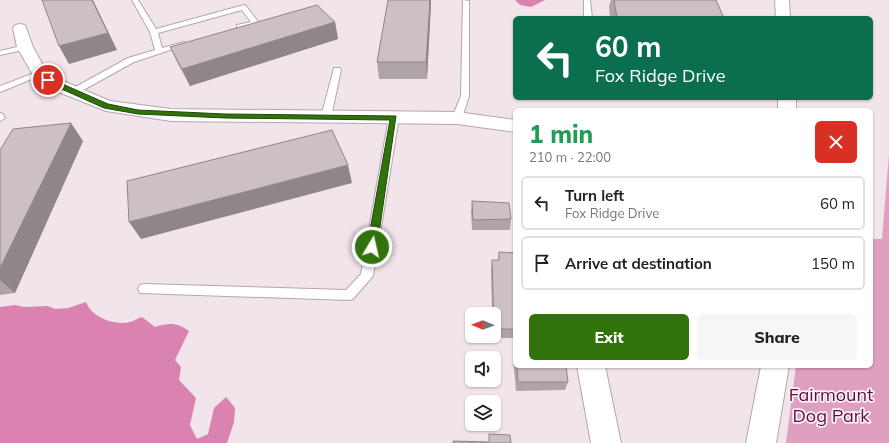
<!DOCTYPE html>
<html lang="en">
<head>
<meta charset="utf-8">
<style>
	body { margin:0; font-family:Mulish,sans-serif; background:#f6f6f6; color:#202124; height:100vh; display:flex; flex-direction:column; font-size:15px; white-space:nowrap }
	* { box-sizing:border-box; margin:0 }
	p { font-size:13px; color:#757577 }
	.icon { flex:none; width:22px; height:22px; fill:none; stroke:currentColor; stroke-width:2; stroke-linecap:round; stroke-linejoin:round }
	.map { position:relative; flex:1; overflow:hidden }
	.details { position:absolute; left:513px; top:108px; width:360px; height:260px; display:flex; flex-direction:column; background:#fff; border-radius:6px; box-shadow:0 1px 3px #0004 }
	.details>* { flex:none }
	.top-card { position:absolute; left:513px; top:16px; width:360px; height:84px; border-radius:6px; box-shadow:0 1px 3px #0004; background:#0b6e4f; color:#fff; overflow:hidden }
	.needle { width:26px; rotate:271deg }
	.buttons { position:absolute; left:465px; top:307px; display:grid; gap:8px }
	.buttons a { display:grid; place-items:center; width:36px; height:36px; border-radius:6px; background:#fff; box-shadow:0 1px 3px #0004; font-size:20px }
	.pin { position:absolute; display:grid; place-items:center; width:34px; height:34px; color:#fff; margin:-17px; border:2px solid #fff; border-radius:50%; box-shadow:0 1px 4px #0007 }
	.me { position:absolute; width:44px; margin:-22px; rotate:9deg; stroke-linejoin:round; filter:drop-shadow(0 0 3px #0008) }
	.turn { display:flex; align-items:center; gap:14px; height:84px; padding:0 16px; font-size:18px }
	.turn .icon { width:52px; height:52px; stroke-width:2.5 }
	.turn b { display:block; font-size:28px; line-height:34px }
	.round { display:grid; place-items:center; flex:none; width:42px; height:42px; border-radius:6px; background:#f6f6f6 }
	.headline { display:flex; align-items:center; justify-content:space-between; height:68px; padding:0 16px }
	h1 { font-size:24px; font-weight:800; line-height:30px; color:#1e9e55 }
	.action { display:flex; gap:8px; margin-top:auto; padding:8px 16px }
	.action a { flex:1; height:46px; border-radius:6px; background:#32720c; color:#fff; font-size:16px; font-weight:800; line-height:46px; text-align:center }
	.action a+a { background:#f6f6f6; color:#202124 }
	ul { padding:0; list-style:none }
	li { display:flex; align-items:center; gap:12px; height:54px; margin:0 8px 6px; padding:0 8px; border:2px solid #e0e0e0; border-radius:6px }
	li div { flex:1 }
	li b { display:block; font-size:15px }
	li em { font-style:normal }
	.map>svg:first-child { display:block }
</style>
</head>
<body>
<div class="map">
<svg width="889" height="443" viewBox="0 0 889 443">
	<rect width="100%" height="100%" fill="#f1e4ea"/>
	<path fill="#dea0be" d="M889,154V443H786L796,366H871V239H882Z"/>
	<g fill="#db83b0">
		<path d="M515,0H545L531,7L520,5Z"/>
		<path d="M86,302C91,317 115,326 130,322C134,321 138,318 142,317L155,327C169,323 176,322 189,331L175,360L181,367L179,380L196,398L190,425L197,439L208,434L214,408L226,397L235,408L234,422L227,443H0V307L15,305L24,307L47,306L56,309L68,308Z"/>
	</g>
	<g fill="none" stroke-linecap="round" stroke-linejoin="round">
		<defs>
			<g id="service">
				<path d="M132,0H138L156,29L244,5L246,6L259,23L237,29V25L251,22L242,10L158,33L162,48L184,42L188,44L134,62L76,94H70V90L128,58L155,50L150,32Z"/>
				<path d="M463,0L469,1V96L462,118L457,121L452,118L461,96Z"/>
				<path d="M584,0H590L592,18H584Z"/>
				<path d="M25,45H28V49L0,55V51Z"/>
				<path d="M334,68H340L341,70L331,117L326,120L321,117Z"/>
				<path d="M37,72H43L44,74L0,92V86Z"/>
				<path d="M0,113L3,114L5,118L0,121Z"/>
				<path d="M394,114L399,117L373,276L353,299L349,300L140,293L138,289L140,285L144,284L346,290L361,274L389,117Z"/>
			</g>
			<g id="minor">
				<path d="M20,24L25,25L33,47L46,71L68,83L110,101L171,109L457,112L515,120V132L457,124L171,121L106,111L56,91L34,77L17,47L13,28L15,25Z"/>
				<path d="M577,366H605L621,443H591Z"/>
			</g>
			<g id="tertiary">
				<path d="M775,0H789L790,18H776Z"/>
				<rect x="778" y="98" width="18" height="12"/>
				<path d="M761,366H789L776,443H746Z"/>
			</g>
		</defs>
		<use href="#service" stroke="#b3a7ad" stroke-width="2"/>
		<use href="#minor" stroke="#b3a7ad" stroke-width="2"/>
		<use href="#tertiary" stroke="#b3a7ad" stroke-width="2"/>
		<use href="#service" fill="#fff" fill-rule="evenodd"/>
		<use href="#minor" fill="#fff" fill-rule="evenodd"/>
		<use href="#tertiary" fill="#fff" fill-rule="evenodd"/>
	</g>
	<g fill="#afa5a9">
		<path d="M388,0H431L427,79H379L377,62Z"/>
		<path d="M611,0H716L724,18H610L609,6Z"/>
		<path d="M335,22L338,39L190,86L178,64L170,47Z"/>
		<path d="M83,141L15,293L0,295V150Z"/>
		<path d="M472,201L511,219L510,230H472L471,212Z"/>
		<path d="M499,252L515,253V338H493V336H494V314H492L491,270L492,260H498Z"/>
		<path d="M515,349V366H566L568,382L565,390L516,391L513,358Z"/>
	</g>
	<g fill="#8f868a">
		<path d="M92,0H93L117,50L69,64L59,46Z"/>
		<path d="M430,0H431V5L427,79L426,62Z"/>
		<path d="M335,22L338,39L190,86L182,69Z"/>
		<path d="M71,123L83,141L15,293L0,280V268Z"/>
		<path d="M348,165L352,183L141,239L129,222Z"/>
	</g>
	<g fill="#ccc0c5" stroke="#8f868a">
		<path d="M42,0H92L108,33L59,46Z"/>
		<path d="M388,0H430L426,62H377Z"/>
		<path d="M614,0H716L724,18H617Z"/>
		<path d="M317,5L335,22L182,69L170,47Z"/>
		<path d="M71,123L59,148L0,268V150L13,129Z"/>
		<path d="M332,130L348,165L129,222L127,181Z"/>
		<path d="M472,201L509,203L511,219L473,220Z"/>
		<path d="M499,252L515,253V329H494L492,260H499Z"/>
		<path d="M517,366H566L568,382H518Z"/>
		<path d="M489,434L510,435L511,443H453V441L489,442Z"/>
	</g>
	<path fill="#32720c" stroke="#204a08" d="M46,79H51L108,104L138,110L225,114L396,116L377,247L372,251L367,247L390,120L225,118L138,114L104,108L46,82Z"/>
	<g text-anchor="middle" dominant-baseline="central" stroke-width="3.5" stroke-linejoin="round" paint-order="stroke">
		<g font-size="18" fill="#5e0e3f" stroke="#fef1f7">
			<text x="831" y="394">Fairmount<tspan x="831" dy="21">Dog Park</tspan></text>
		</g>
	</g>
</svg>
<div class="buttons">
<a><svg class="needle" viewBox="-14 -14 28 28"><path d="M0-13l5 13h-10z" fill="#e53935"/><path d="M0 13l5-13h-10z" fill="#757577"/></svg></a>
<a><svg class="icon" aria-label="sound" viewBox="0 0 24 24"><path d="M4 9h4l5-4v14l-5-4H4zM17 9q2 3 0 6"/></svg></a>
<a><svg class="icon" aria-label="layers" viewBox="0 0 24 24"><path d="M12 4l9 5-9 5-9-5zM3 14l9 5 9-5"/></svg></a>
</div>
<div class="pin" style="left:48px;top:80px;background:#d93025"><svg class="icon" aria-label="arrive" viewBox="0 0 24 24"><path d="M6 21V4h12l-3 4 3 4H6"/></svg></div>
<svg class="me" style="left:372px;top:247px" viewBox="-20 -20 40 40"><circle r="17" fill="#32720c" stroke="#fff" stroke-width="3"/><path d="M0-11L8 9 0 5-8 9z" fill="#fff"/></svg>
<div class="top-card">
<div class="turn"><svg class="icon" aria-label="left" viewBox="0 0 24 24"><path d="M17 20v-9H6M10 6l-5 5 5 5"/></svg><div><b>60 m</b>Fox Ridge Drive</div></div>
</div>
<section class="details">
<div class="headline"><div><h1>1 min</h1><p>210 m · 22:00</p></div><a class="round" style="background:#d93025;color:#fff"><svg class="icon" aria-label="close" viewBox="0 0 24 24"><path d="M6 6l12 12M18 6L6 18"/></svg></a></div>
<ul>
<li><svg class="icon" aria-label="left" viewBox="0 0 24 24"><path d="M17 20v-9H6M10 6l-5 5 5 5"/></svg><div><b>Turn left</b><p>Fox Ridge Drive</p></div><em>60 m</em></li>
<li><svg class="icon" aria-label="arrive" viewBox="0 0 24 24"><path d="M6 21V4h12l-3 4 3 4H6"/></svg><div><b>Arrive at destination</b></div><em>150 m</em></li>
</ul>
<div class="action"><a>Exit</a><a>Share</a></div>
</section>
</div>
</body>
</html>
